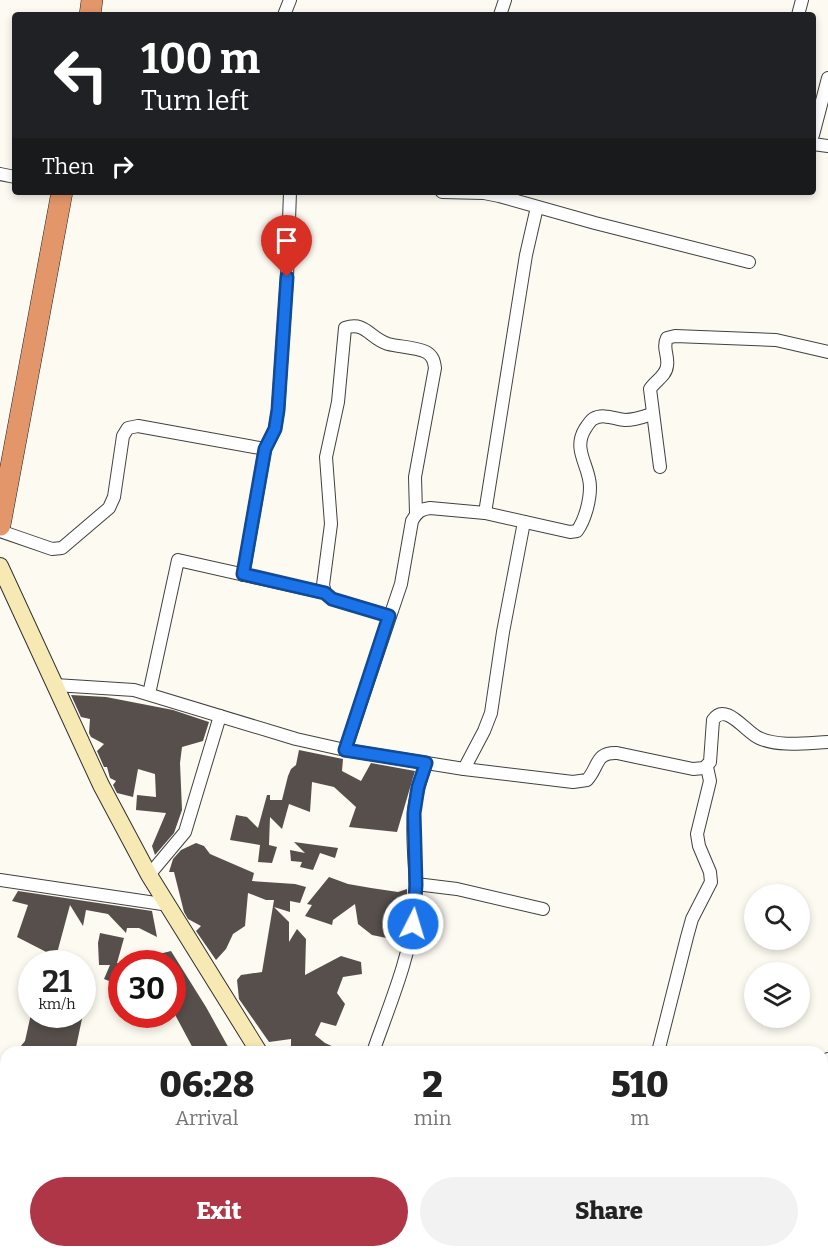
<!DOCTYPE html>
<html lang="en">
<head>
<meta charset="utf-8">
<style>
	body { margin:0; font-family:Bitter,serif; background:#f2f2f2; color:#222; height:100vh; display:flex; flex-direction:column; font-size:22px; white-space:nowrap }
	* { box-sizing:border-box; margin:0 }
	p { font-size:20px; color:#767676 }
	.icon { flex:none; width:33px; height:33px; fill:none; stroke:currentColor; stroke-width:2; stroke-linecap:round; stroke-linejoin:round }
	.map { position:relative; flex:1; overflow:hidden }
	.sheet { position:absolute; left:0px; top:1046px; width:828px; height:212px; display:flex; flex-direction:column; background:#fff; border-radius:18px 18px 0 0; box-shadow:0 3px 9px #0003 }
	.sheet>* { flex:none }
	.top-card { position:absolute; left:12px; top:12px; width:804px; height:183px; border-radius:6px; box-shadow:0 3px 9px #0003; background:#202124; color:#fff; overflow:hidden }
	.buttons { position:absolute; left:744px; top:884px; display:grid; gap:12px }
	.buttons a { display:grid; place-items:center; width:66px; height:66px; border-radius:50%; background:#fff; box-shadow:0 3px 9px #0003; font-size:30px }
	.speed { position:absolute; left:18px; top:950px; display:flex; gap:12px; font-size:30px; font-weight:700; text-align:center }
	.speed>* { display:grid; place-content:center; width:78px; height:78px; border-radius:50%; background:#fff; box-shadow:0 3px 9px #0003; line-height:1 }
	.speed small { font-size:15px; font-weight:400 }
	.speed .limit { border:9px solid #d22; background:#fff; color:#111 }
	.pin { position:absolute; display:grid; place-items:center; width:51px; height:51px; color:#fff; margin:-62px -26px; border-radius:50% 50% 50% 0; rotate:-45deg; box-shadow:0 0 6px #0007 }
	.pin .icon { rotate:45deg }
	.me { position:absolute; width:66px; margin:-33px; rotate:5deg; stroke-linejoin:round; filter:drop-shadow(0 0 4px #0008) }
	.turn { display:flex; align-items:center; gap:21px; height:126px; padding:0 30px; font-size:27px }
	.turn .icon { width:78px; height:78px; stroke-width:2.5 }
	.turn b { display:block; font-size:42px; line-height:51px }
	.then { display:flex; align-items:center; height:57px; padding:0 30px; background:#0003; gap:12px; font-size:22px }
	.eta { display:flex; justify-content:space-evenly; align-items:center; height:102px; text-align:center }
	.eta b { font-size:36px; font-weight:800; line-height:42px }
	.primary-button { display:flex; gap:12px; margin-top:auto; padding:12px 30px }
	.primary-button a { flex:1; height:69px; border-radius:36px; background:#ae3647; color:#fff; font-size:24px; font-weight:800; line-height:69px; text-align:center }
	.primary-button a+a { background:#f2f2f2; color:#222 }
	.map>svg:first-child { display:block }
</style>
</head>
<body>
<div class="map">
<svg width="828" height="1256" viewBox="0 0 828 1256">
	<rect width="100%" height="100%" fill="#fdfaf1"/>
	<g fill="#564f4c">
		<path d="M71,695L106,697L173,710L209,722L203,741L182,747L180,763L182,810L174,833L155,855L152,846L166,813L136,810L137,795L156,797L155,774L138,769L133,797L117,793L113,785L116,781L110,778L107,767H104L97,751L104,744L91,737L89,733L90,719L81,717Z"/>
		<path d="M299,750L343,759L342,771L361,781L371,763L415,771L397,832L349,827L356,807L334,787L312,782L310,812L289,804L282,829L270,817L269,845L277,847L272,863L258,862L260,845L230,840L236,815L247,817L258,828L267,795H270V800H282L288,776L291,769L296,765Z"/>
		<path d="M294,842L338,848L335,858L320,853L313,870L300,867L302,862L291,861L290,850L305,853Z"/>
		<path d="M196,843L204,846L210,854L254,873L252,881L295,884L306,887L300,903L290,901V912L274,907L289,922V942L297,929L306,939L305,975L341,956L361,962L362,974L343,977L337,993L345,1004L336,1026L321,1022L315,1035L325,1043L345,1052H291V1039L269,1042L239,999L237,980L241,975L262,972L274,900H266L248,893L245,926L233,934L226,949L216,960L196,931L201,926L188,919L184,912L174,872H169L173,859L181,850Z"/>
		<path d="M329,877L348,884L371,888L398,892L407,889V908L401,941L372,935L358,924L355,904L333,920L332,925L305,916L312,905L307,904Z"/>
		<path d="M18,891L152,911L157,937L139,928H127L126,933L108,914L86,910L83,926L70,905L56,957L17,937L28,905L12,901Z"/>
		<path d="M100,933L124,938L117,963L122,964V986L104,979L110,965H99L98,943Z"/>
		<path d="M171,951L206,1007L231,1052H195L172,1009V963H156L159,954Z"/>
		<path d="M31,1014H83L75,1052H16L25,1041Z"/>
	</g>
	<g fill="none" stroke-linecap="round" stroke-linejoin="round">
		<defs>
			<g id="street">
				<path d="M284,15L290,0"/>
				<path d="M500,15L505,0"/>
				<path d="M798,15L802,0"/>
				<path d="M813,135L828,78"/>
				<path d="M813,144L828,146"/>
				<path d="M0,174L15,177"/>
				<path d="M442,192L484,193L499,196L595,223L749,262"/>
				<path d="M660,467L650,389C655,381 666,376 667,366C669,356 662,348 667,338L675,336L776,340L828,352"/>
				<path d="M485,513L526,255L537,207"/>
				<path d="M0,531L52,549L62,548L109,508L114,497L123,436L128,428L138,426L265,449"/>
				<path d="M243,575L265,449L275,429L278,410L287,277L290,192"/>
				<path d="M389,616L332,599L325,593L323,585L331,524L326,457L338,402L345,328C366,321 369,338 388,344C400,347 415,347 426,352C433,356 434,361 435,368L415,477L416,513"/>
				<path d="M55,685L134,690L296,739L345,750L464,769L573,782L587,780C599,767 595,752 617,753L693,769L704,768L710,762L713,720C726,701 746,733 759,738C779,747 806,743 828,742"/>
				<path d="M149,694L178,560L325,593"/>
				<path d="M345,750L401,584L412,521C417,512 421,509 430,508L485,513L570,532L577,531C585,520 590,501 590,487C590,466 572,450 585,429C587,426 590,421 593,419C603,413 615,419 625,420C635,420 643,417 652,414"/>
				<path d="M464,769L484,731L491,713L503,632L524,522"/>
				<path d="M149,875L185,832L220,716"/>
				<path d="M0,880L169,905"/>
				<path d="M416,884L457,889L543,909"/>
				<path d="M373,1052C389,1006 410,958 415,909C418,877 411,845 414,812C415,795 421,779 426,763"/>
				<path d="M658,1052L687,937L692,919L711,882L710,872L699,846L697,834L710,781L707,767"/>
				<path d="M822,1088L828,1059"/>
				<path d="M822,1106L828,1105"/>
				<path d="M0,1107L6,1108"/>
				<path d="M160,1256L161,1251"/>
				<path d="M274,1256L276,1251"/>
			</g>
			<g id="secondary">
				<path d="M0,566L101,785L149,875L259,1052"/>
				<path d="M405,1251L409,1256"/>
			</g>
			<g id="highway">
				<path d="M90,15L92,0"/>
				<path d="M0,525L62,192"/>
			</g>
		</defs>
		<use href="#street" stroke="#414141" stroke-width="14"/>
		<use href="#secondary" stroke="#303030" stroke-width="18"/>
		<use href="#highway" stroke="#1f1f1f" stroke-width="22"/>
		<use href="#street" stroke="#fff" stroke-width="12"/>
		<use href="#secondary" stroke="#f6e9b4" stroke-width="16"/>
		<use href="#highway" stroke="#e39669" stroke-width="21"/>
	</g>
	<g fill="none" stroke-linecap="round" stroke-linejoin="round">
		<defs>
			<path id="route" d="M287,277L278,410L275,429L265,449L243,574L325,593L332,599L389,616L345,750L426,763L418,787L414,813L416,885L413,924"/>
		</defs>
		<use href="#route" stroke="#114b97" stroke-width="15"/>
		<use href="#route" stroke="#1a73e8" stroke-width="10"/>
	</g>
</svg>
<div class="buttons">
<a><svg class="icon" aria-label="search" viewBox="0 0 24 24"><circle cx="10" cy="10" r="6"/><path d="M15 15l6 6"/></svg></a>
<a><svg class="icon" aria-label="layers" viewBox="0 0 24 24"><path d="M12 4l9 5-9 5-9-5zM3 14l9 5 9-5"/></svg></a>
</div>
<div class="speed"><div>21<small>km/h</small></div><div class="limit">30</div></div>
<div class="pin" style="left:287px;top:277px;background:#d93025"><svg class="icon" aria-label="arrive" viewBox="0 0 24 24"><path d="M6 21V4h12l-3 4 3 4H6"/></svg></div>
<svg class="me" style="left:413px;top:924px" viewBox="-20 -20 40 40"><circle r="17" fill="#1a73e8" stroke="#fff" stroke-width="3"/><path d="M0-11L8 9 0 5-8 9z" fill="#fff"/></svg>
<div class="top-card">
<div class="turn"><svg class="icon" aria-label="left" viewBox="0 0 24 24"><path d="M17 20v-9H6M10 6l-5 5 5 5"/></svg><div><b>100 m</b>Turn left</div></div>
<div class="then">Then<svg class="icon" aria-label="right" viewBox="0 0 24 24"><path d="M7 20v-9h11M14 6l5 5-5 5"/></svg></div>
</div>
<section class="sheet">
<div class="eta">
<div><b>06:28</b><p>Arrival</p></div>
<div><b>2</b><p>min</p></div>
<div><b>510</b><p>m</p></div>
</div>
<div class="primary-button"><a>Exit</a><a>Share</a></div>
</section>
</div>
</body>
</html>
